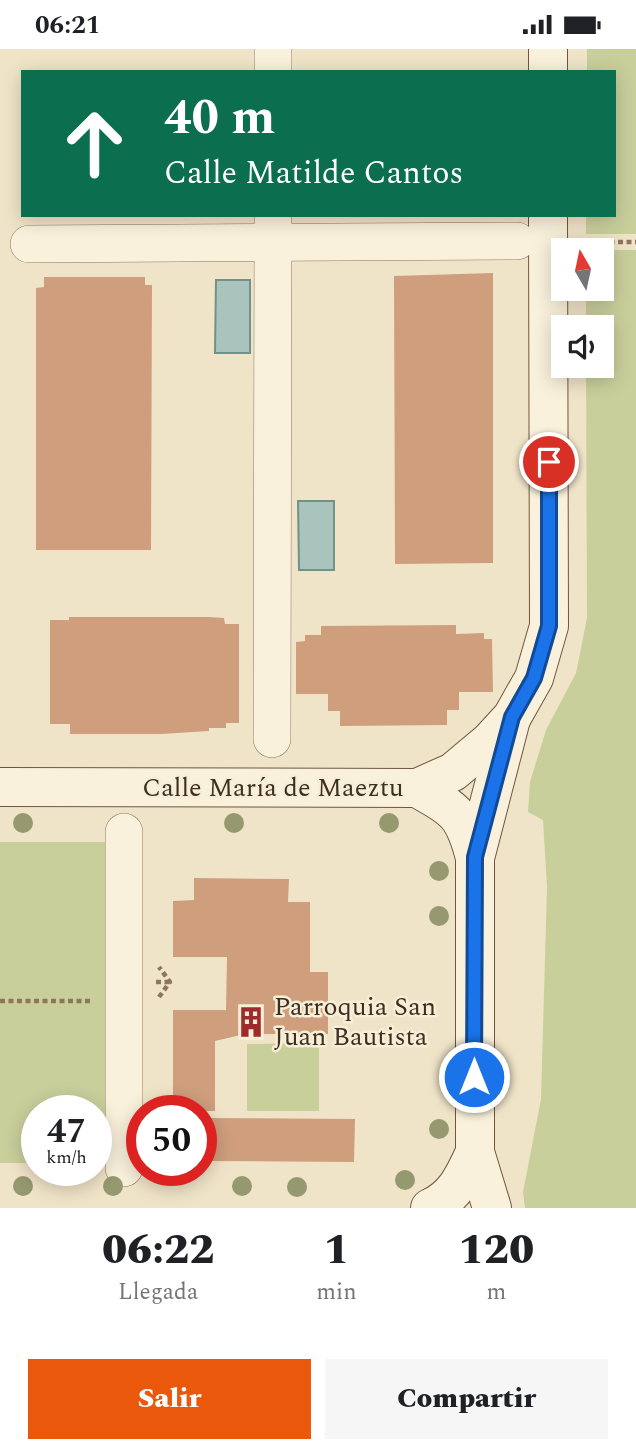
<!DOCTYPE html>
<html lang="es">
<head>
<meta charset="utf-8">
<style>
	body { margin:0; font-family:Spectral,serif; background:#f6f6f6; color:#202124; height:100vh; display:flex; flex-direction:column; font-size:26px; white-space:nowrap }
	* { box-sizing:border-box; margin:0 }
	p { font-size:23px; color:#757577 }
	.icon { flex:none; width:38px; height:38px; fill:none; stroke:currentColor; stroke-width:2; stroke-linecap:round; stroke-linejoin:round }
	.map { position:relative; height:1159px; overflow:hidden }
	.details { display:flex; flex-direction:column; background:#fff; flex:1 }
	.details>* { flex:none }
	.hud { position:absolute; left:21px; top:21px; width:595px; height:147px; border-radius:0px; box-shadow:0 4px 18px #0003; background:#0b6e4f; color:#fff; overflow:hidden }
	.needle { width:46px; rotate:351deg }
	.fabs { position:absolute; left:551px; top:189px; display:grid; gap:14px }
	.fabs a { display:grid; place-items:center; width:63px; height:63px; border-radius:0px; background:#fff; box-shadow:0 4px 18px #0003; font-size:35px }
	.speed { position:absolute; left:21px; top:1046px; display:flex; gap:14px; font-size:35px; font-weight:700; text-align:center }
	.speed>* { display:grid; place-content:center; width:91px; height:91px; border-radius:50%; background:#fff; box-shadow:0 4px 18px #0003; line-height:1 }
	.speed small { font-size:18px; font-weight:400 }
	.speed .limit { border:10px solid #d22; background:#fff; color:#111 }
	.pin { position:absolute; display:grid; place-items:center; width:60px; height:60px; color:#fff; margin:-30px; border:4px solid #fff; border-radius:50%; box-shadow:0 2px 7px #0007 }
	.me { position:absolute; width:77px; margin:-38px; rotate:0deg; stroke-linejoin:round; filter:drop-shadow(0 0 5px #0008) }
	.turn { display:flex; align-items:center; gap:24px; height:147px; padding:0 28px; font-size:32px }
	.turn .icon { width:91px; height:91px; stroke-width:2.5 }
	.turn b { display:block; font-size:49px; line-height:60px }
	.eta { display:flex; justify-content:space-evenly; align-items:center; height:119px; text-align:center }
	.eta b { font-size:42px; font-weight:800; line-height:49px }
	.action { display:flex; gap:14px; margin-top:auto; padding:14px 28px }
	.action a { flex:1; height:80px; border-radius:0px; background:#ea580c; color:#fff; font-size:28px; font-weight:800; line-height:80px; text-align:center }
	.action a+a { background:#f6f6f6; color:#202124 }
	.status { display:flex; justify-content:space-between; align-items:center; height:49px; padding:0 35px; background:#fff; direction:ltr }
	.status svg { height:19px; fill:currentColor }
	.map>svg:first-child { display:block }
</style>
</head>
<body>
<div class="status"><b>06:21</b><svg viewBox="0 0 49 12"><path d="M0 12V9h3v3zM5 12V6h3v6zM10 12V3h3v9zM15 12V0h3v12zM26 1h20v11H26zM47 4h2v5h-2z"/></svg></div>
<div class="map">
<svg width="636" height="1159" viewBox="0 0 636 1159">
	<rect width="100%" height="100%" fill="#f0e4c8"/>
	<g fill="#c9cf9b">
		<path d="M587,0H636V185H586V166H614V23H587Z"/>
		<path d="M602,201H636V1159H525L523,1143L541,1050L547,838L543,771L528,763L530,733L546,681L576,624L587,569L586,317H602V278H586V240H602Z"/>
		<path d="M0,793H114L116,1113L96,1114V1062H37V1114H0Z"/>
		<path d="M319,994V1062H247V995Z"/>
	</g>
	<g fill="#a9c4bc" stroke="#6f938a" stroke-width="2">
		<path d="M216,231H250V304H215Z"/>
		<path d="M298,452H334V521H299Z"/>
	</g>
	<g fill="#cf9f7d">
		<path d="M493,224V514L395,515L394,227Z"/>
		<path d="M44,228H145V236H152L151,501H36V239L44,238Z"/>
		<path d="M69,568H209L224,569L225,575H239V674H226V679H209V682L162,685H70V675H50V571H69Z"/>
		<path d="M456,576V585L484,584V590H492L493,643H459V661H447V676L340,677V662H328V645H296V593L305,592V586H321V577Z"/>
		<path d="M194,829L289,830L288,853H310V923H328V985H245L215,992V1062H173V961H226L227,908H173V852L194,851Z"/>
		<path d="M201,1069L355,1070L354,1113L201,1112Z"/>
	</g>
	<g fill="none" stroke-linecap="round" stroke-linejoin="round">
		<defs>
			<g id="street">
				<path d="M273,23V0"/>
				<path d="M29,195L517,192"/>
				<path d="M272,690L273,166"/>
				<path d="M124,783V1119"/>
			</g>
			<g id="secondary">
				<path d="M548,23V0"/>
				<path d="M0,738L417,739C456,761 464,765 475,809V1103C464,1127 455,1148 430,1159"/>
				<path d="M417,739L453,723L490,692L512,668L534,629L549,577L548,166"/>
				<path d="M475,809L511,670"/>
				<path d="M475,1103L492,1159"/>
			</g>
		</defs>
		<use href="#street" stroke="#8d765c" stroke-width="38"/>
		<use href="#secondary" stroke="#6f573f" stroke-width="40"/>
		<g stroke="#8d765c" stroke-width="4.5" stroke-dasharray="5 3.5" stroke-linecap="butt">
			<path d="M584,193H636"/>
			<path d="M156,933H173"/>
			<path d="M159,948L170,933L159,918"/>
			<path d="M0,952H90"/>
		</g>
		<use href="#street" stroke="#faf1dc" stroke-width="37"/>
		<use href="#secondary" stroke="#faf1dc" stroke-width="38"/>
	</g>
	<g fill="#96986f">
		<circle cx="23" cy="774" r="10"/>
		<circle cx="234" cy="774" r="10"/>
		<circle cx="389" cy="774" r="10"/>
		<circle cx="439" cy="822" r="10"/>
		<circle cx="439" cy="867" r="10"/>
		<circle cx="439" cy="1080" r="10"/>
		<circle cx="405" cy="1131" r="10"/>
		<circle cx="23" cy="1137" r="10"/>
		<circle cx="113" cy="1137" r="10"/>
		<circle cx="242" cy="1137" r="10"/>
		<circle cx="297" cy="1138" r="10"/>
	</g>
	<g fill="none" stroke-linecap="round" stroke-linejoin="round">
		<defs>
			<path id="route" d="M474,1028L475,808L512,668L534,629L549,577V413"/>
		</defs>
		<use href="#route" stroke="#114b97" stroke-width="18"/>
		<use href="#route" stroke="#1a73e8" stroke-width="12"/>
	</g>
	<defs>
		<symbol id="building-bare" viewBox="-9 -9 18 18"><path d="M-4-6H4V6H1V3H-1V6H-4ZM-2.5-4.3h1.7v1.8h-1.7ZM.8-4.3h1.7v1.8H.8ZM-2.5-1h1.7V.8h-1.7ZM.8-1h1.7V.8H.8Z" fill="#9e2a2b" stroke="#f7eed8" stroke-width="2.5" paint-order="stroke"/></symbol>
	</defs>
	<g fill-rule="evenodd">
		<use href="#building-bare" x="229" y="951" width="44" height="44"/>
	</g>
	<g text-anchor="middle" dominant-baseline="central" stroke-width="5" stroke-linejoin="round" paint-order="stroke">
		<g font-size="26" fill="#3d2e20" stroke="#f7eed8">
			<text x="273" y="739">Calle María de Maeztu</text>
		</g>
		<g font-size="26" fill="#3d2e20" stroke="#f7eed8" text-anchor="start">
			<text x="274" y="958">Parroquia San<tspan x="274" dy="30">Juan Bautista</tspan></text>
		</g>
	</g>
</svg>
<div class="fabs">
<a><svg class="needle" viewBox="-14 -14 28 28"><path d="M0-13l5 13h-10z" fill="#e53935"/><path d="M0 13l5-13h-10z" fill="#757577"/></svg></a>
<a><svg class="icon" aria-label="sound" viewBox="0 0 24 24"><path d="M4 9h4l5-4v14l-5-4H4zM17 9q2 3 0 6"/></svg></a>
</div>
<div class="speed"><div>47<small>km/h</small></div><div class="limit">50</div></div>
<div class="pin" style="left:549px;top:413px;background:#d93025"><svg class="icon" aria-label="arrive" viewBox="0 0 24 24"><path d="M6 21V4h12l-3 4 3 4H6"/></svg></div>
<svg class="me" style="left:474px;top:1028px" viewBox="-20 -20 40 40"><circle r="17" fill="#1a73e8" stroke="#fff" stroke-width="3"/><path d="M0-11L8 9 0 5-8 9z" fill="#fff"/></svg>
<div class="hud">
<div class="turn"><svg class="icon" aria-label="ahead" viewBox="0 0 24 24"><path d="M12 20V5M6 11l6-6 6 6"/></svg><div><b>40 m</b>Calle Matilde Cantos</div></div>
</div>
</div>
<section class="details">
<div class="eta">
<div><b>06:22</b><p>Llegada</p></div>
<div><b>1</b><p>min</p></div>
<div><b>120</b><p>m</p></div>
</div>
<div class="action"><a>Salir</a><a>Compartir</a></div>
</section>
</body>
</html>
